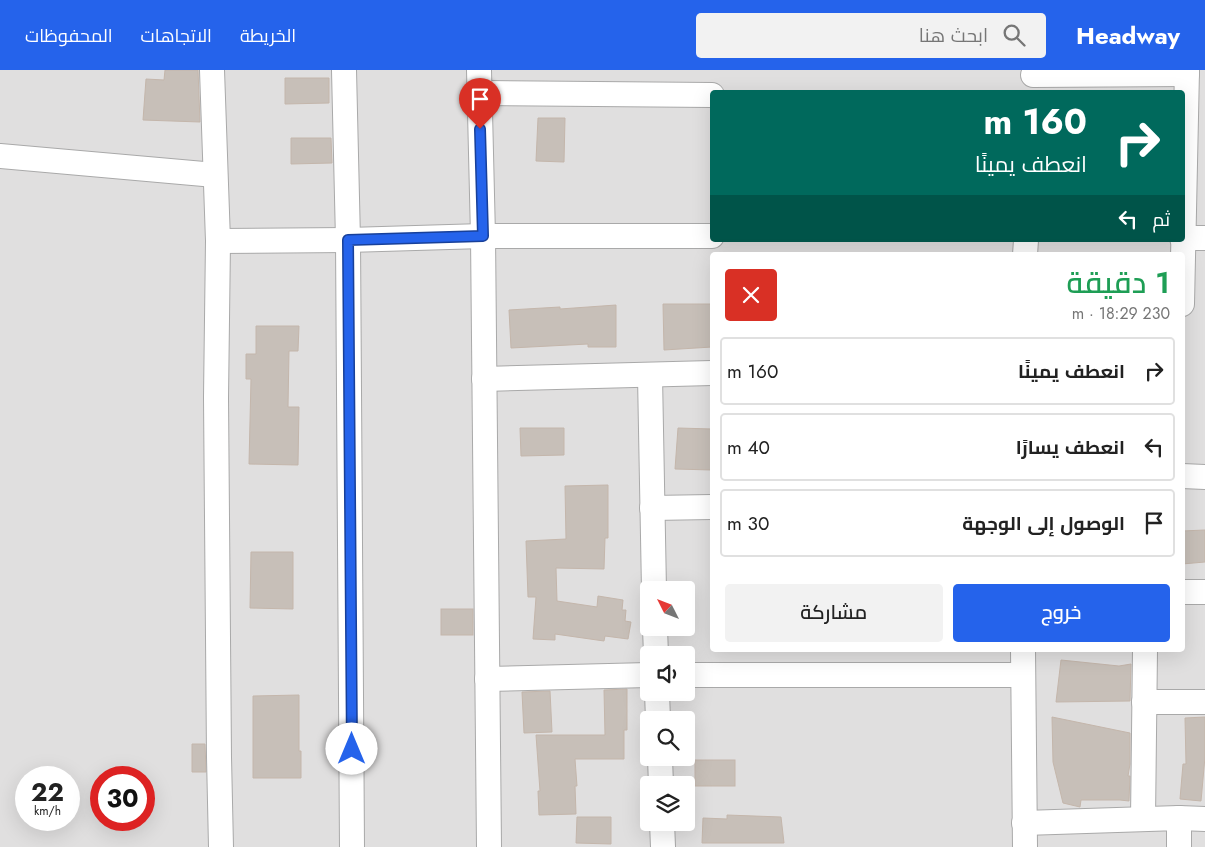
<!DOCTYPE html>
<html lang="ar">
<head>
<meta charset="utf-8">
<style>
	body { margin:0; font-family:Jost,Cairo,sans-serif; background:#f2f2f2; color:#222; direction:rtl; height:100vh; display:flex; flex-direction:column; font-size:19px; white-space:nowrap }
	* { box-sizing:border-box; margin:0 }
	p { font-size:16px; color:#767676 }
	.icon { flex:none; width:28px; height:28px; fill:none; stroke:currentColor; stroke-width:2; stroke-linecap:round; stroke-linejoin:round }
	.map { position:relative; flex:1; overflow:hidden; direction:ltr }
	.drawer { position:absolute; left:710px; top:182px; width:475px; height:400px; display:flex; flex-direction:column; background:#fff; border-radius:5px; box-shadow:0 5px 20px #0002; direction:rtl }
	.drawer>* { flex:none }
	.banner { position:absolute; left:710px; top:20px; width:475px; height:152px; border-radius:5px; box-shadow:0 5px 20px #0002; direction:rtl; background:#00695c; color:#fff; overflow:hidden }
	.needle { width:32px; rotate:312deg }
	.buttons { position:absolute; left:640px; top:511px; display:grid; gap:10px }
	.buttons a { display:grid; place-items:center; width:55px; height:55px; border-radius:5px; background:#fff; box-shadow:0 5px 20px #0002; font-size:25px }
	.speed { position:absolute; left:15px; top:696px; display:flex; gap:10px; font-size:25px; font-weight:700; text-align:center }
	.speed>* { display:grid; place-content:center; width:65px; height:65px; border-radius:50%; background:#fff; box-shadow:0 5px 20px #0002; line-height:1 }
	.speed small { font-size:12px; font-weight:400 }
	.speed .limit { border:8px solid #d22; background:#fff; color:#111 }
	.pin { position:absolute; display:grid; place-items:center; width:42px; height:42px; color:#fff; margin:-51px -21px; border-radius:50% 50% 50% 0; rotate:-45deg; box-shadow:0 0 5px #0007 }
	.pin .icon { rotate:45deg }
	.me { position:absolute; width:55px; margin:-28px; rotate:0deg; stroke-linejoin:round; filter:drop-shadow(0 0 4px #0008) }
	.turn { display:flex; align-items:center; gap:18px; height:105px; padding:0 15px; font-size:22px }
	.turn .icon { width:65px; height:65px; stroke-width:2.5 }
	.turn b { display:block; font-size:35px; line-height:42px }
	.then { display:flex; align-items:center; height:48px; padding:0 15px; background:#0003; gap:10px; font-size:19px }
	.round { display:grid; place-items:center; flex:none; width:52px; height:52px; border-radius:5px; background:#f2f2f2 }
	.overview { display:flex; align-items:center; justify-content:space-between; height:85px; padding:0 15px }
	h1 { font-size:30px; font-weight:600; line-height:38px; color:#1e9e55 }
	.primary-button { display:flex; gap:10px; margin-top:auto; padding:10px 15px }
	.primary-button a { flex:1; height:58px; border-radius:5px; background:#2563eb; color:#fff; font-size:20px; font-weight:600; line-height:58px; text-align:center }
	.primary-button a+a { background:#f2f2f2; color:#222 }
	ul { padding:0; list-style:none }
	li { display:flex; align-items:center; gap:15px; height:68px; margin:0 10px 8px; padding:0 5px; border:2px solid #e0e0e0; border-radius:5px }
	li div { flex:1 }
	li b { display:block; font-size:19px }
	li em { font-style:normal }
	header { display:flex; align-items:center; gap:30px; box-sizing:border-box; height:70px; padding:0 25px; background:#2563eb; color:#fff }
	header strong { font-size:24px }
	nav { display:flex; gap:28px; margin-inline-start:auto; font-size:18px }
	.search { width:350px; height:45px; background:#f2f2f2; display:flex; align-items:center; gap:12px; box-sizing:border-box; padding:0 18px; border-radius:5px; color:#767676; font-size:19px }
	.map>svg:first-child { display:block }
</style>
</head>
<body>
<header>
<strong>Headway</strong>
<div class="search"><svg class="icon" aria-label="search" viewBox="0 0 24 24"><circle cx="10" cy="10" r="6"/><path d="M15 15l6 6"/></svg>ابحث هنا</div>
<nav><a>الخريطة</a><a>الاتجاهات</a><a>المحفوظات</a></nav>
</header>
<div class="map">
<svg width="1205" height="777" viewBox="0 0 1205 777">
	<rect width="100%" height="100%" fill="#f2efe9"/>
	<path fill="#e0dfdf" fill-rule="evenodd" d="M0,0H1205V777H0ZM712,22H1182V170H712ZM712,185H1182V580H712ZM649,520H686V558H649ZM649,585H686V622H649ZM649,650H686V688H649ZM26,708H69V750H26ZM101,708H144V750H101ZM649,715H686V752H649Z"/>
	<g fill="#c7bfb8" stroke="#c4b6ab">
		<path d="M165,0H198L200,52L143,50L146,9L164,10Z"/>
		<path d="M285,8H329V33L285,34Z"/>
		<path d="M538,48H565L564,92L536,91Z"/>
		<path d="M291,68H331L332,93L291,94Z"/>
		<path d="M663,234H712V277L664,280Z"/>
		<path d="M616,235V277H588V274L511,278L509,240L560,237V239Z"/>
		<path d="M256,256H299L298,281H289L288,337H299L298,395L249,394L251,309H246V284H256Z"/>
		<path d="M520,358H564V385L521,386Z"/>
		<path d="M678,358L712,359V400L675,399Z"/>
		<path d="M608,415V468H605L604,499L556,498L557,531L597,537L598,526L623,530L622,540H626L625,551L631,552L628,569L605,566L604,571L555,564V570L533,569L536,527H528L526,471L566,469L565,416Z"/>
		<path d="M1205,460V492L1182,494V461Z"/>
		<path d="M251,482H293V539L250,538Z"/>
		<rect x="441" y="539" width="32" height="26"/>
		<path d="M1061,590L1119,596L1131,594L1130,631L1056,632Z"/>
		<path d="M627,619V660H624V689H575L577,716H575L576,744L539,745L538,721H540L536,665H605L604,620Z"/>
		<path d="M550,621L552,662L524,663L522,622Z"/>
		<path d="M299,625V681H301V708H253V626Z"/>
		<path d="M1052,647L1130,663V694L1128,706H1130L1129,731L1120,730H1081L1080,737L1063,733L1053,692Z"/>
		<path d="M1205,647V687L1201,731L1180,729L1183,694H1186L1185,648Z"/>
		<path d="M192,674H205L206,702H192Z"/>
		<rect x="695" y="690" width="40" height="26"/>
		<path d="M727,745L781,747L784,773H702L703,748L727,749Z"/>
		<path d="M577,747H611V774L576,773Z"/>
	</g>
	<g fill="none" stroke-linecap="round" stroke-linejoin="round">
		<defs>
			<g id="minor">
				<path d="M212,0L218,171L216,328L219,687L221,777"/>
				<path d="M344,0L348,170L352,777"/>
				<path d="M479,0L483,166L489,777"/>
				<path d="M1033,5L1187,4"/>
				<path d="M480,23L712,25"/>
				<path d="M0,86L215,105"/>
				<path d="M1182,168H1205"/>
				<path d="M218,171L348,170L483,166H712"/>
				<path d="M1025,185L1026,170"/>
				<path d="M1182,234L1187,0"/>
				<path d="M650,306L654,520"/>
				<path d="M484,309L712,303"/>
				<path d="M1182,406L1205,407"/>
				<path d="M652,438L712,437"/>
				<path d="M1182,522H1205"/>
				<path d="M655,558L656,585"/>
				<path d="M1023,580L1025,777"/>
				<path d="M686,605H1022"/>
				<path d="M487,609L649,605"/>
				<path d="M657,622L658,650"/>
				<path d="M1144,632H1205"/>
				<path d="M660,688L661,715"/>
				<path d="M1179,748L1205,749"/>
				<path d="M1143,749L1145,580"/>
				<path d="M662,752L663,777"/>
				<path d="M1024,753L1179,748V777"/>
			</g>
		</defs>
		<use href="#minor" stroke="#a9a9a9" stroke-width="26"/>
		<use href="#minor" stroke="#fff" stroke-width="24"/>
	</g>
	<g fill="none" stroke-linecap="round" stroke-linejoin="round">
		<defs>
			<path id="route" d="M352,679L348,170L483,166L480,59"/>
		</defs>
		<use href="#route" stroke="#184099" stroke-width="12"/>
		<use href="#route" stroke="#2563eb" stroke-width="9"/>
	</g>
</svg>
<div class="buttons">
<a><svg class="needle" viewBox="-14 -14 28 28"><path d="M0-13l5 13h-10z" fill="#e53935"/><path d="M0 13l5-13h-10z" fill="#767676"/></svg></a>
<a><svg class="icon" aria-label="sound" viewBox="0 0 24 24"><path d="M4 9h4l5-4v14l-5-4H4zM17 9q2 3 0 6"/></svg></a>
<a><svg class="icon" aria-label="search" viewBox="0 0 24 24"><circle cx="10" cy="10" r="6"/><path d="M15 15l6 6"/></svg></a>
<a><svg class="icon" aria-label="layers" viewBox="0 0 24 24"><path d="M12 4l9 5-9 5-9-5zM3 14l9 5 9-5"/></svg></a>
</div>
<div class="speed"><div>22<small>km/h</small></div><div class="limit">30</div></div>
<div class="pin" style="left:480px;top:59px;background:#d93025"><svg class="icon" aria-label="arrive" viewBox="0 0 24 24"><path d="M6 21V4h12l-3 4 3 4H6"/></svg></div>
<svg class="me" style="left:352px;top:679px" viewBox="-20 -20 40 40"><circle r="19" fill="#fff"/><path d="M0-13L10 11 0 6-10 11z" fill="#2563eb"/></svg>
<div class="banner">
<div class="turn"><svg class="icon" aria-label="right" viewBox="0 0 24 24"><path d="M7 20v-9h11M14 6l5 5-5 5"/></svg><div><b>160 m</b>انعطف يمينًا</div></div>
<div class="then">ثم<svg class="icon" aria-label="left" viewBox="0 0 24 24"><path d="M17 20v-9H6M10 6l-5 5 5 5"/></svg></div>
</div>
<section class="drawer">
<div class="overview"><div><h1>1 دقيقة</h1><p>230 m · 18:29</p></div><a class="round" style="background:#d93025;color:#fff"><svg class="icon" aria-label="close" viewBox="0 0 24 24"><path d="M6 6l12 12M18 6L6 18"/></svg></a></div>
<ul>
<li><svg class="icon" aria-label="right" viewBox="0 0 24 24"><path d="M7 20v-9h11M14 6l5 5-5 5"/></svg><div><b>انعطف يمينًا</b></div><em>160 m</em></li>
<li><svg class="icon" aria-label="left" viewBox="0 0 24 24"><path d="M17 20v-9H6M10 6l-5 5 5 5"/></svg><div><b>انعطف يسارًا</b></div><em>40 m</em></li>
<li><svg class="icon" aria-label="arrive" viewBox="0 0 24 24"><path d="M6 21V4h12l-3 4 3 4H6"/></svg><div><b>الوصول إلى الوجهة</b></div><em>30 m</em></li>
</ul>
<div class="primary-button"><a>خروج</a><a>مشاركة</a></div>
</section>
</div>
</body>
</html>
